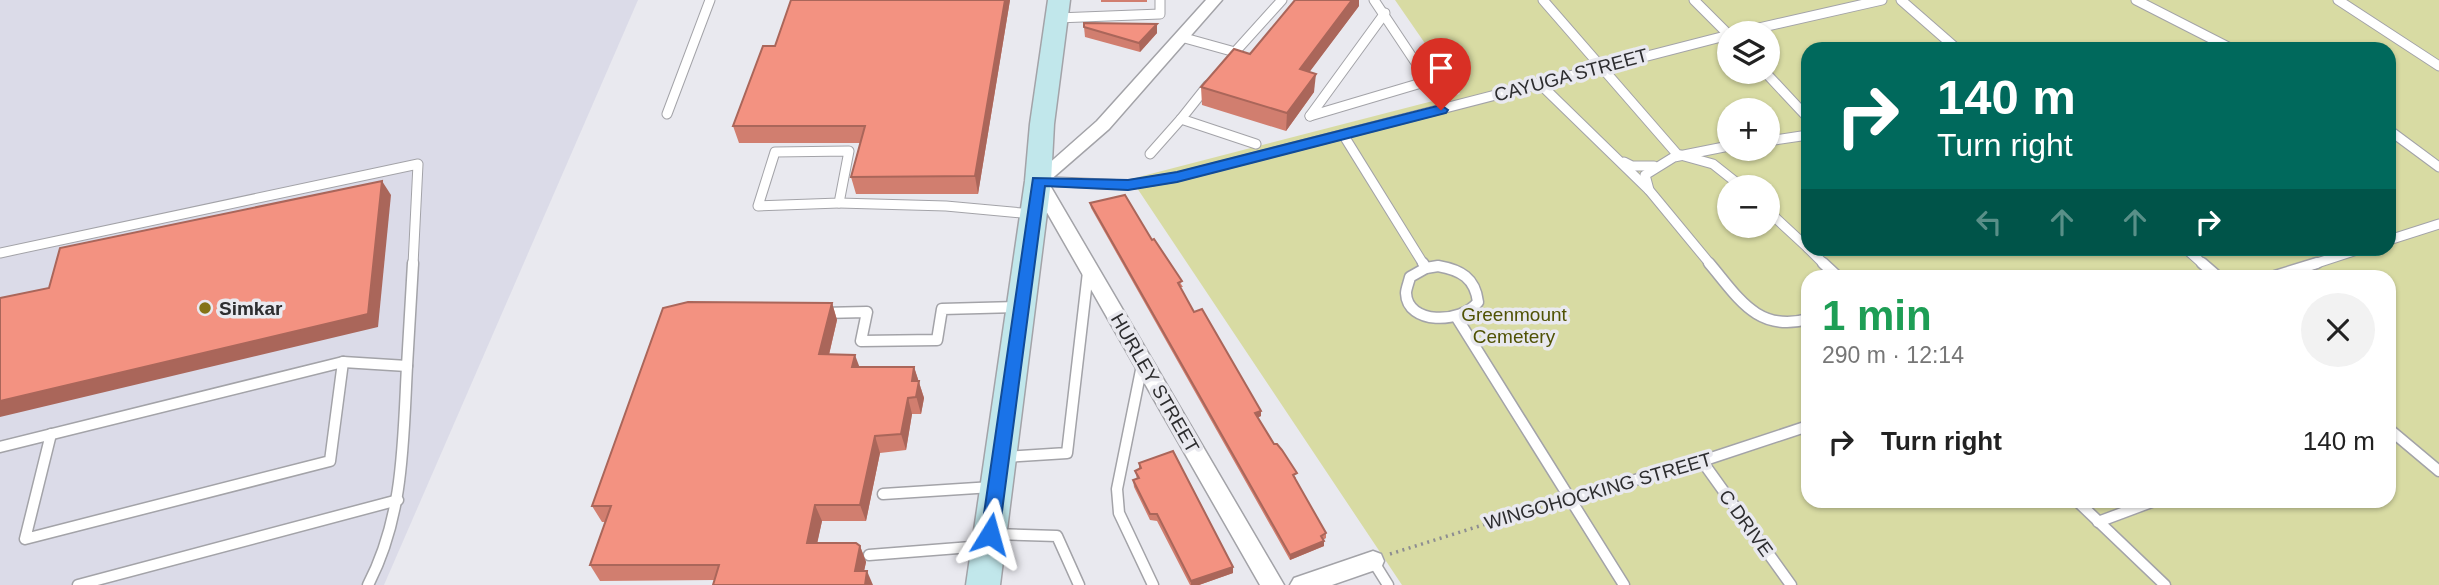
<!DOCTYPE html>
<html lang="en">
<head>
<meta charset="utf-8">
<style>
	body { margin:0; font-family:Arial,sans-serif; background:#f2f2f2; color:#222; height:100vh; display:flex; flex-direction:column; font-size:26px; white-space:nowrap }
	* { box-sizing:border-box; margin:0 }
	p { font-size:23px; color:#767676 }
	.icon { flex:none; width:38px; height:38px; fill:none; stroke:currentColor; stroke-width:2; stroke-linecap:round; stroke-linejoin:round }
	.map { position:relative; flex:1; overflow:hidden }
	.details { position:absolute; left:1801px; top:270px; width:595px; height:238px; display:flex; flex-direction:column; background:#fff; border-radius:21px; box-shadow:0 2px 5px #0004 }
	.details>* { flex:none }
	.hud { position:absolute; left:1801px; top:42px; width:595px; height:214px; border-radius:21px; box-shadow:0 2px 5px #0004; background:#00695c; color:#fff; overflow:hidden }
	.fabs { position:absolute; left:1717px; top:21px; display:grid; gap:14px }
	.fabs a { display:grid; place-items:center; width:63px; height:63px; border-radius:50%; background:#fff; box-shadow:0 2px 5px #0004; font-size:35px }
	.pin { position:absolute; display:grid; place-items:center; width:60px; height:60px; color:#fff; margin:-72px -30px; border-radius:50% 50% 50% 0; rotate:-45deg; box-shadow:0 0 7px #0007 }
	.pin .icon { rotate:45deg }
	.me { position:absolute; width:77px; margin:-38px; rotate:8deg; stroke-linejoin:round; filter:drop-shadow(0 0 5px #0008) }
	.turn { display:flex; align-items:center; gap:24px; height:147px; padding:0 21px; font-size:32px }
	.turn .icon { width:91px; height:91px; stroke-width:2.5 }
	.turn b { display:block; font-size:49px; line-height:60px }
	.lanes { display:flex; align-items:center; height:66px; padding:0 21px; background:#0003; justify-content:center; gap:35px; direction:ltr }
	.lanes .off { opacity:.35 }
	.round { display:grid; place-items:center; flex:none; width:74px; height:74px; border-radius:37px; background:#f2f2f2 }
	.summary { display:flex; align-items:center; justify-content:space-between; height:119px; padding:0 21px }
	h1 { font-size:42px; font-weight:600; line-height:52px; color:#1e9e55 }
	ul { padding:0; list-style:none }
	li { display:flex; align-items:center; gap:21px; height:105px; padding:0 21px }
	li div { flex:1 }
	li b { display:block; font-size:26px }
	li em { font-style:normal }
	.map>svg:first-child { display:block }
</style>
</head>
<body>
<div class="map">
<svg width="2439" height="585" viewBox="0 0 2439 585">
	<rect width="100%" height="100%" fill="#e9e9ef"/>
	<path fill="#dbdbe8" d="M0,0H638L384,585H0Z"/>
	<path fill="#d8dba3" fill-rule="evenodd" d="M1395,0H2439V585H1402L1131,179L1460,94ZM1729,33H1768V72H1729ZM1808,49H2389V248H1808ZM1729,110H1768V149H1729ZM1729,187H1768V226H1729ZM1808,276H2389V500H1808Z"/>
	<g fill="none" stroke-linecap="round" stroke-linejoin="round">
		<defs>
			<g id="lane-far1">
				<path d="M1543,0L1677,154L1713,164L1742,187"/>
				<path d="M1694,0L1729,35"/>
				<path d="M1901,0L1957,49"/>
				<path d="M2136,0L2232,49"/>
				<path d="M2338,0L2439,66"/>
				<path d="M1057,18L1160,14V0"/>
				<path d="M1737,33L1882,0"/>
				<path d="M1181,37L1235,52L1282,0"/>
				<path d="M1765,72L1808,118"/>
				<path d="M1539,83L1649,190"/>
				<path d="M1208,85L1181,119L1256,144"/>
				<path d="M667,114L710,0"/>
				<path d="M1310,116L1428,81L1374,0"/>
				<path d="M1310,116L1385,13"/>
				<path d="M2389,130L2439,167"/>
				<path d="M1344,136L1424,265"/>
				<path d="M1768,141L1808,135"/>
				<path d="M849,151L839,203L758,206L775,152Z"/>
				<path d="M1150,154L1181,119"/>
				<path d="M1624,162L1632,166H1654"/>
				<path d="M1038,181L1128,185L1177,177L1729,35"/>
				<path d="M839,203L946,206L1033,214"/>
				<path d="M1768,211L1808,248"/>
				<path d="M2389,240L2439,224"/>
				<path d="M1808,248L1825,265"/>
				<path d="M2185,248L2204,265"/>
				<path d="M0,253L418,164L413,265"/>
				<path d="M1711,265L1649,190L1645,175L1674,157L1729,146"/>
				<path d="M2311,265L2363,248"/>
			</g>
			<g id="lane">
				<path d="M1423,263L1426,268"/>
				<path d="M1709,263C1738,297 1757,333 1808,319"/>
				<path d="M1823,263L1837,276"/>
				<path d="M2202,263L2217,276"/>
				<path d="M1438,266C1461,270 1475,278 1478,302C1461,324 1407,325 1406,293C1406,289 1409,282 1410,277L1426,268Z"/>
				<path d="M2275,276L2317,263"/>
				<path d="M822,313L867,312L861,341L937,340L942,309L1017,307"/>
				<path d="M1457,318L1624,585"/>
				<path d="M1142,365L1117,489L1119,513L1153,585"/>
				<path d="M2389,429L2439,471"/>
				<path d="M51,434L25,539L330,461L343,362"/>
				<path d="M0,447L343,362L407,366L413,263"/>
				<path d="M1005,457L1067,453L1088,272"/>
				<path d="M1702,461L1791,585"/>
				<path d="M883,494L992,487"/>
				<path d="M1568,499L1702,461L1808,426"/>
				<path d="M2076,500L2165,585"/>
				<path d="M2098,522L2157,500"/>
				<path d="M994,534L1057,536L1079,585"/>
				<path d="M869,555L984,546"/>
				<path d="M1373,561L1388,585"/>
				<path d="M78,585L398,500"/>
				<path d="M368,585C404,516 403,442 407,366"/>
			</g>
			<g id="street">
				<path d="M1206,0H1222L1109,129L1048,182L1284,585H1260L1029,181L1097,121Z"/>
				<path d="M1373,551L1381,554L1384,561L1381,568L1332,585H1290L1294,578Z"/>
			</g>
			<path id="secondary" d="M1048,0H1070L1054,124L1051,181L1000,585H966L1025,181L1030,124Z"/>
		</defs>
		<use href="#lane-far1" stroke="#a3a3a8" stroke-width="11"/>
		<use href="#lane" stroke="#a3a3a8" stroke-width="13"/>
		<use href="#street" stroke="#a3a3a8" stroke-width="3"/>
		<use href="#secondary" stroke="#a3a3a8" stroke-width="3"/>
		<path stroke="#8d8d91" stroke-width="3.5" stroke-dasharray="2 4.5" stroke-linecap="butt" d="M1390,554L1553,503"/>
		<use href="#lane-far1" stroke="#fff" stroke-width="9"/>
		<use href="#lane" stroke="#fff" stroke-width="10"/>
		<use href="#street" fill="#fff" fill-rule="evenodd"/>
		<use href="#secondary" fill="#c1e7eb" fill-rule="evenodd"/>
	</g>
	<g fill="#d17e6f">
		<path d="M791,0H1010L978,194H856L851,177L860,143H739L733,126L775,46Z"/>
		<rect x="1101" y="0" width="46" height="2"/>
		<path d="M1359,6L1309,72L1314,92L1286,131L1202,105L1201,87L1250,54Z"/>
		<path d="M1157,24V33L1140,52L1085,37L1084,27Z"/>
		<path d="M1090,203L1152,240L1183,287H1180L1194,312L1261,411V416L1257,418L1296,478L1295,479L1326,533V538L1323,540L1324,541V546L1290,560L1091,208Z"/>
		<path d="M832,303L837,320L829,355L859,367H914L924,398L921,414H912L906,450L880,453L866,521H822L817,543L860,546L866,562L864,571L715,580L600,581L590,565L605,522H602L592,506Z"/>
		<path d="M1139,463L1233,567V573L1199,585H1190L1157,521L1150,520L1134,487L1133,480L1137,479L1135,471L1139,469Z"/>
	</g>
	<g fill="#aa665a">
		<path d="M1005,0H1010L978,194L975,176Z"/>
		<path d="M1352,0H1359V6L1299,86L1300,69Z"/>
		<path d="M1157,24V33L1140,52L1139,43Z"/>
		<path d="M1316,74L1314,92L1286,131L1287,113Z"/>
		<path d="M382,181L391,195L378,327L0,417V401Z"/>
		<path d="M832,303L837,320L825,371L819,354Z"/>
		<path d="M855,355L861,371L852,367Z"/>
		<path d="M914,367L924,398L921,414L912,381Z"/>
		<path d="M908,398L912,414L906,450L901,434Z"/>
		<path d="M1261,411V416L1254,419L1255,413Z"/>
		<path d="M875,436L880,453L866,521L860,505Z"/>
		<path d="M815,505L822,521L814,558L807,543Z"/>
		<path d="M1324,541V546L1290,560V555Z"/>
		<path d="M860,546L866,562L861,585L855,571Z"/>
		<path d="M1233,567V573L1199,585H1191V581Z"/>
		<path d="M867,571L873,585H865Z"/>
	</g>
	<g fill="#f39281" stroke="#aa665a" stroke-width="2">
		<path d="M791,0H1005L975,176L851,177L865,126H733L763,46H775Z"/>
		<path d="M1295,0H1352L1300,69L1316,74L1287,113L1201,87L1234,49L1250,54Z"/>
		<path d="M1084,23L1157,24L1139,43L1084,27Z"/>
		<path d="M382,181L368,314L0,401V298L49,288L60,248Z"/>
		<path d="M1125,195L1152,240L1154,239L1182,281L1178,283L1194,312L1202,309L1261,411L1255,413L1274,444H1277L1282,450L1297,473L1293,475L1326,533L1321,536L1324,541L1290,555L1090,203Z"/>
		<path d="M688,302L832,303L819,354L855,355L852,367H914L912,381H919L916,397L908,398L901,434L875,436L860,505H815L807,543H856L860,546L855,571H867L865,585H713L719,565H590L611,506H592L663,308Z"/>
		<path d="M1173,451L1233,567L1191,581L1157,514H1150L1133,480L1139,478L1135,471L1141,468L1139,463Z"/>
	</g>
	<path fill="#1a73e8" stroke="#114b97" stroke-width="2" d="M1441,105L1448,110L1446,113L1177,182L1128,190L1045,186L999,534L997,539L990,542L984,539L981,534L1033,178L1128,180L1177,172Z"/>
	<circle fill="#847315" stroke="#e9e9ef" stroke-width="2.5" cx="205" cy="308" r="7"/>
	<g text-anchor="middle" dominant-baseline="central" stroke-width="7" stroke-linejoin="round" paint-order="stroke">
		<g font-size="19" fill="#2d2d2f" stroke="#e9e9ef">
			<text transform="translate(1571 75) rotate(-15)">CAYUGA STREET</text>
			<text transform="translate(1155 383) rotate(60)">HURLEY STREET</text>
			<text transform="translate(1598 491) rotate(-16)">WINGOHOCKING STREET</text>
			<text transform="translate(1746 523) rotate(54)">C DRIVE</text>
		</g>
		<g font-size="19" font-weight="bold" fill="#2d2d2f" stroke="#e9e9ef" text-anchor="start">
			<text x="219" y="308">Simkar</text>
		</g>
		<g font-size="19" fill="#505204" stroke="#e9e9ef">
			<text x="1514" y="314">Greenmount<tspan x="1514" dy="22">Cemetery</tspan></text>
		</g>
	</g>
</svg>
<div class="fabs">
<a><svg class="icon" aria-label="layers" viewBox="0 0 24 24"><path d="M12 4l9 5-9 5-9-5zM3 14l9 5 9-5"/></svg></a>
<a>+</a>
<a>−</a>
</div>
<div class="pin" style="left:1441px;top:110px;background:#d93025"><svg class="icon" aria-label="arrive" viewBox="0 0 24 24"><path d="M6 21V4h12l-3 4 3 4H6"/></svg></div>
<svg class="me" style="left:990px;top:534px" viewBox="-20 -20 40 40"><path d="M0-17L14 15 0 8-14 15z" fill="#1a73e8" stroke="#fff" stroke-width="4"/></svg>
<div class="hud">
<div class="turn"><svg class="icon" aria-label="right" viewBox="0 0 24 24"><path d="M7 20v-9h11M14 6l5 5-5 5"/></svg><div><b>140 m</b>Turn right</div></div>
<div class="lanes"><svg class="icon off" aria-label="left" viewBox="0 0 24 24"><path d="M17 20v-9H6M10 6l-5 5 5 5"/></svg><svg class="icon off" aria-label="ahead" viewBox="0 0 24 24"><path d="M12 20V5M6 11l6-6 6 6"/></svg><svg class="icon off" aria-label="ahead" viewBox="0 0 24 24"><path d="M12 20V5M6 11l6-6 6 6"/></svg><svg class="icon" aria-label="right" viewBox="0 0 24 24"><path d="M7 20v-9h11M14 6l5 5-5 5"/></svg></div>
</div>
<section class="details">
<div class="summary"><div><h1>1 min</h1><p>290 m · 12:14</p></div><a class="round"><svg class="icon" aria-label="close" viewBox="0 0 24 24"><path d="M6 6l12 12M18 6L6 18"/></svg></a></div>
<ul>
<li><svg class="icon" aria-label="right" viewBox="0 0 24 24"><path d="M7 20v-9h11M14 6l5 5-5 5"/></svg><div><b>Turn right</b></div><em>140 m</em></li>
</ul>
</section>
</div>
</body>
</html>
